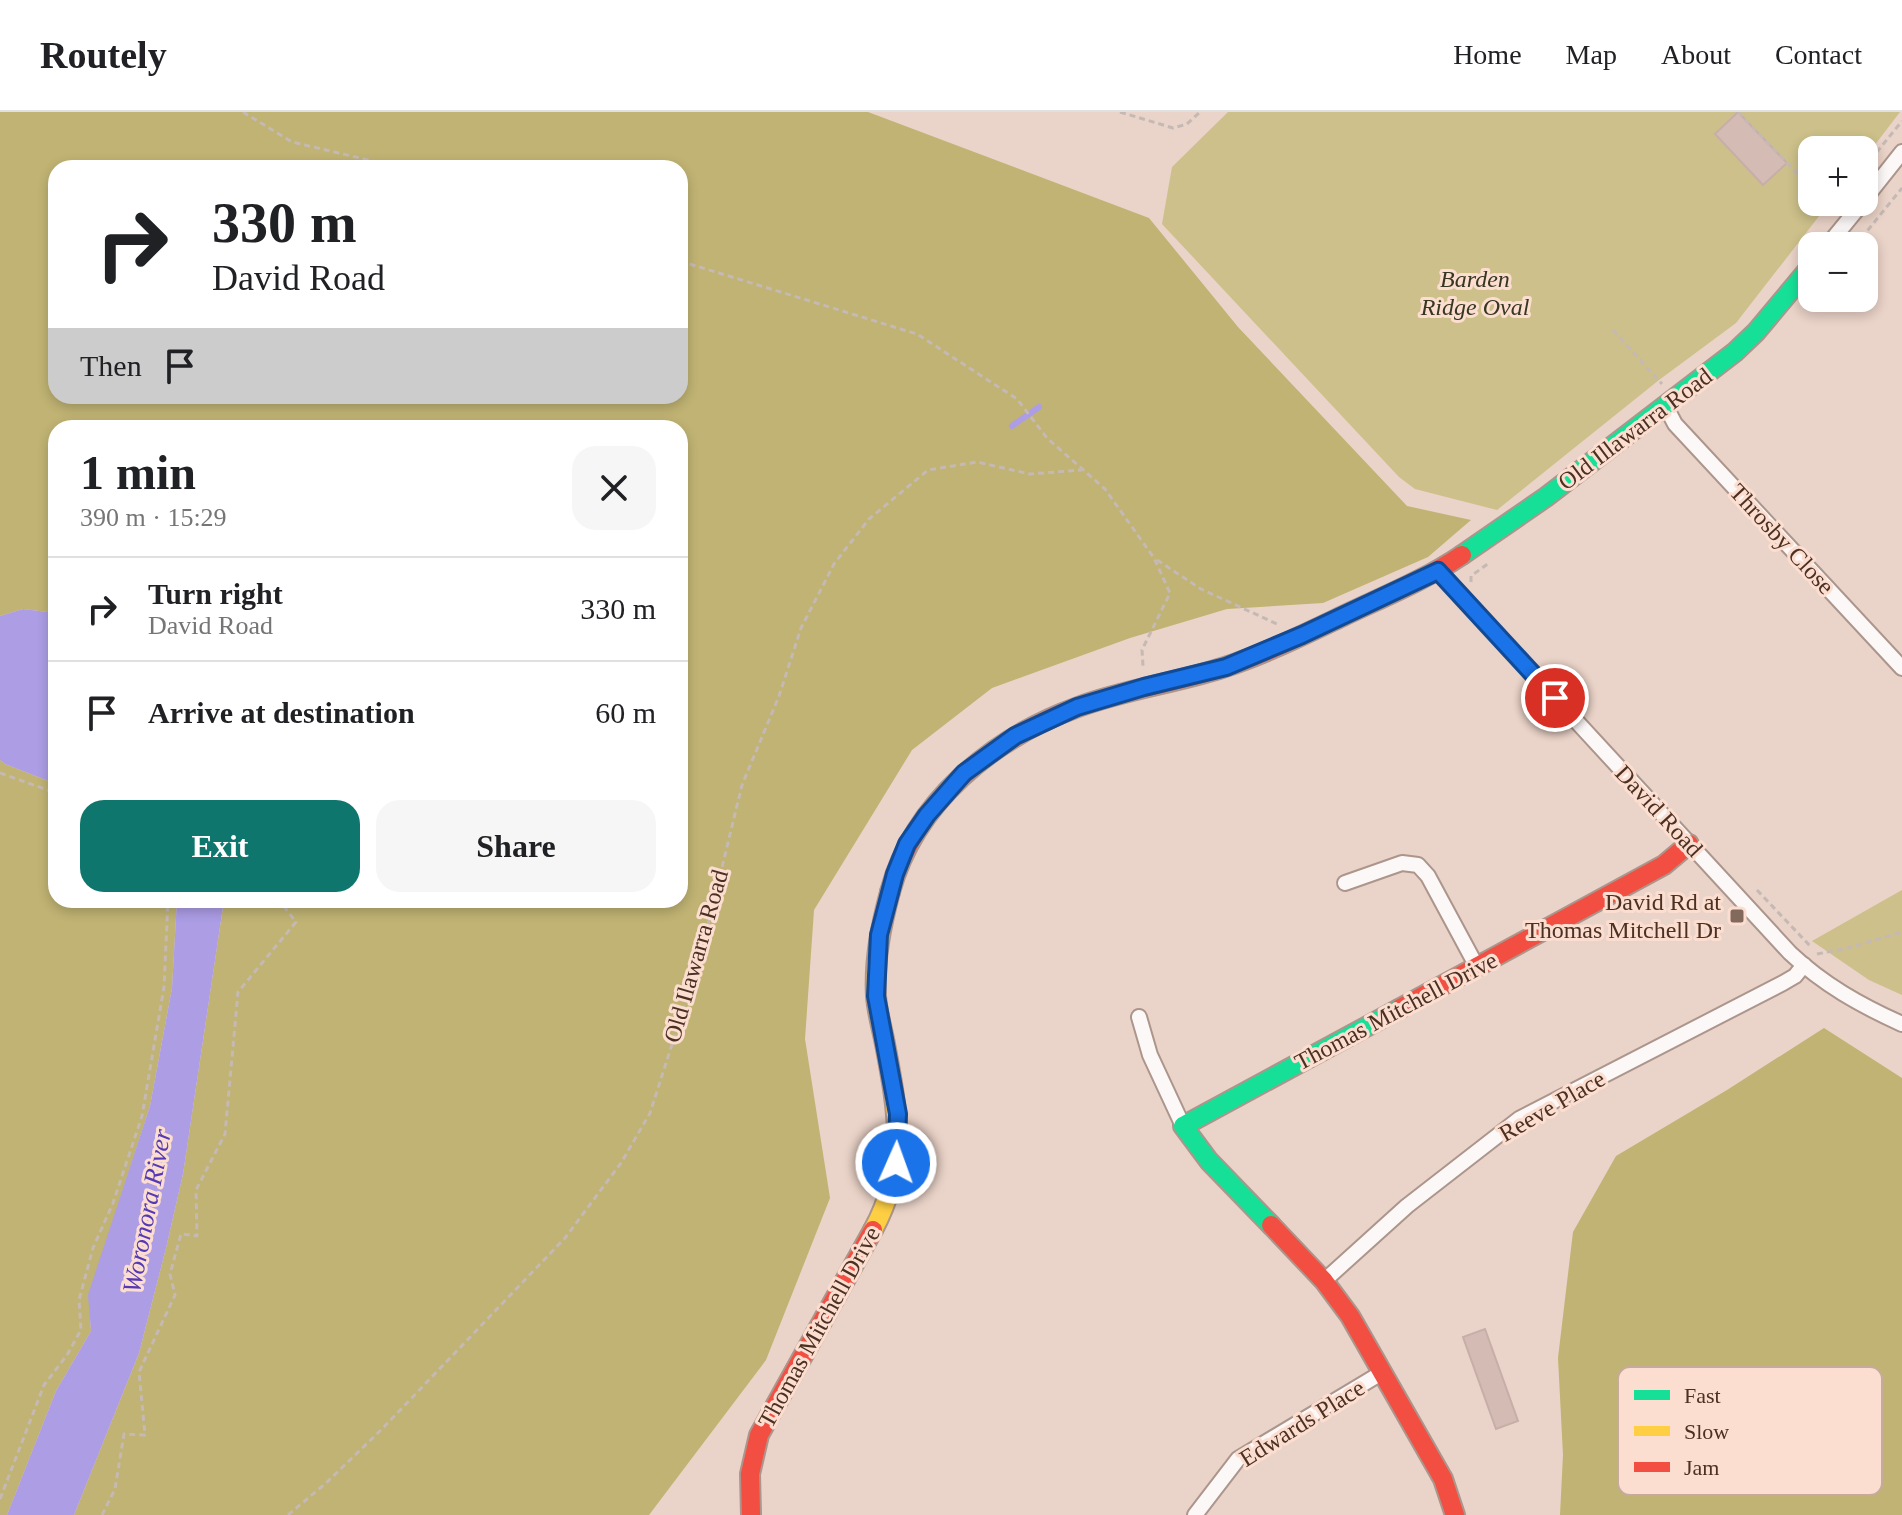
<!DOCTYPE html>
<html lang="en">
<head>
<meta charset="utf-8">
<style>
	body { margin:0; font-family:"Times New Roman",serif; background:#f6f6f6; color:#202124; height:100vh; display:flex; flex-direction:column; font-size:30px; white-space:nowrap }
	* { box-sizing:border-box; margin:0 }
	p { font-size:26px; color:#757577 }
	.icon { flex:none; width:44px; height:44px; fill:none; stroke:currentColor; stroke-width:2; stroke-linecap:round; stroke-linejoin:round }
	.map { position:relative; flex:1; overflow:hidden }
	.panel { position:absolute; left:48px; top:308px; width:640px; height:488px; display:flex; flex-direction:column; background:#fff; border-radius:24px; box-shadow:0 4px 12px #0003 }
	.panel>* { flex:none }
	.banner { position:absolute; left:48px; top:48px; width:640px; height:244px; border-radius:24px; box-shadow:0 4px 12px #0003; background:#fff; color:#202124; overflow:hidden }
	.buttons { position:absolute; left:1798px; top:24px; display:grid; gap:16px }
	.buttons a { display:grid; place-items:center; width:80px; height:80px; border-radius:16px; background:#fff; box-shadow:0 4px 12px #0003; font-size:40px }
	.pin { position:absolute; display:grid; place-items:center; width:68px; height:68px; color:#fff; margin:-34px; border:4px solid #fff; border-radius:50%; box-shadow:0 2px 8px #0007 }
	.me { position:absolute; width:88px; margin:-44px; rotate:2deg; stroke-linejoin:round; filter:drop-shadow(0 0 6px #0008) }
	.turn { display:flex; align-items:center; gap:28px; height:168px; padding:0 32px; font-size:36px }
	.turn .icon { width:104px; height:104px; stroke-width:2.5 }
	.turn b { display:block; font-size:56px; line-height:68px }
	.then { display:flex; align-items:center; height:76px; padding:0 32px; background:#0003; gap:16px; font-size:30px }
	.round { display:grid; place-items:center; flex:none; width:84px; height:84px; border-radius:24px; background:#f6f6f6 }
	.summary { display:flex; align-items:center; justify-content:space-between; height:136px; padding:0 32px }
	h1 { font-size:48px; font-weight:700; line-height:60px }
	.button { display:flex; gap:16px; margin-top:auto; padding:16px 32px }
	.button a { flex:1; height:92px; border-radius:24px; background:#0f766e; color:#fff; font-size:32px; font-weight:700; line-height:92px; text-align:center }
	.button a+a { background:#f6f6f6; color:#202124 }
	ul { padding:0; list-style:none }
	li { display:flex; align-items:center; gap:24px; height:104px; padding:0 32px; border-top:2px solid #e0e0e0 }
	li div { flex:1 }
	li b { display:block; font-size:30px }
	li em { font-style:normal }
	header { display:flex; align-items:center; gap:48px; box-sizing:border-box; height:112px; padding:0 40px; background:#fff; border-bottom:2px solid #e0e0e0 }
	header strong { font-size:38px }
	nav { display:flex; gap:44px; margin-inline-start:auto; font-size:28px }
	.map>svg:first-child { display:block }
</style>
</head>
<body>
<header>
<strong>Routely</strong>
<nav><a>Home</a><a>Map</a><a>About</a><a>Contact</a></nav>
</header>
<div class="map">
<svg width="1902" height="1403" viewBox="0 0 1902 1403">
	<rect width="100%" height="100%" fill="#ead3c8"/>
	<g fill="#cdc08a">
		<path d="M1228,0H1900L1864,47V38H1812V90H1830L1736,211L1659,268L1497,398L1415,377L1399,365L1162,112L1172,55Z"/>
		<path d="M1902,778V883L1869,868L1812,829Z"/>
	</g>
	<g fill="#c0b373" fill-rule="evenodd">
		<path d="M0,0H868L1149,106L1238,215L1407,394L1471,408L1428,445L1323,491L1227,497L1130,526L992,576L912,638L814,798L805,927L830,1086L766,1248L649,1403H74L139,1241L166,1136L183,1062L224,788H680V316H56V501L23,497L0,504ZM56,56H680V284H56Z"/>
		<path d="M0,648L5,652L56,672V788H177L172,876L150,994L89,1183L91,1219L56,1279L7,1403H0Z"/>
		<path d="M1824,916L1902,966V1403H1560L1563,1343L1558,1246L1573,1120L1616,1044L1727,978Z"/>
	</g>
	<g fill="#ac9de5">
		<path d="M23,497L56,501V672L5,652L0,648V504Z"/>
		<path d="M177,788H224L183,1062L166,1136L139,1241L74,1403H7L56,1279L91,1219L88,1183L150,994L172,876Z"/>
	</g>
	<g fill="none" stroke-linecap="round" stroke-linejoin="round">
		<path stroke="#ac9de5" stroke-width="6" d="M1012,314L1039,295"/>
	</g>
	<g fill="#d4bbb3" stroke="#c7aea8" stroke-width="2">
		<path d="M1738,0L1787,51L1763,73L1715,22Z"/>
		<path d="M1485,1217L1518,1309L1496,1317L1463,1225Z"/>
	</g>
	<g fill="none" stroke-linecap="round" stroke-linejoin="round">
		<defs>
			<g id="street">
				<path d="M1864,88L1902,40"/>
				<path d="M1827,134L1863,90"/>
				<path d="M1666,295L1675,312L1902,556"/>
				<path d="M1438,459L1790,841C1824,873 1860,893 1902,912"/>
				<path d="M1345,771L1402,751L1418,753L1428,764L1477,855"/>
				<path d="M1139,905L1150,943L1183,1014"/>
				<path d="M1324,1169L1407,1094L1519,1007L1783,871L1795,864L1804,853"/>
				<path d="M1195,1403L1238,1347L1383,1260"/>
			</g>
			<g id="fast">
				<path d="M1462,443L1546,385L1735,240L1756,220L1812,153"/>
				<path d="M1271,1113L1209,1049L1183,1014L1399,897"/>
			</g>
			<path id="slow" d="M873,1118C908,1054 898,1000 885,932C882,916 877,900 876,884C874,848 881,814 890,780"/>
			<g id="jam">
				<path d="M890,780C914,690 993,626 1078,595C1126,577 1177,571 1225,555C1265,542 1305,522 1343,504C1383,485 1425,468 1462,443"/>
				<path d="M1399,897L1664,753L1689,732"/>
				<path d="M1271,1113L1324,1169L1350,1204L1443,1367L1455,1403"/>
				<path d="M751,1403L750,1362L759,1323L873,1118"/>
			</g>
		</defs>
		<use href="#street" stroke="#ac958b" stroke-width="18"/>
		<use href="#fast" stroke="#ac958b" stroke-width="22"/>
		<use href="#slow" stroke="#ac958b" stroke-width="22"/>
		<use href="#jam" stroke="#ac958b" stroke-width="22"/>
		<g stroke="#c5b9b4" stroke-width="3" stroke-dasharray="6 4" stroke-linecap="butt">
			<path d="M243,0L292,30L377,50L389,56"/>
			<path d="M1120,0L1173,16L1187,12L1200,0"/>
			<path d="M1738,0L1812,77"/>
			<path d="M1864,56L1902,9"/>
			<path d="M1825,90L1832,97L1838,90"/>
			<path d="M1855,134L1902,76"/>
			<path d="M680,149L917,222L1017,287L1047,326L1105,377L1154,446L1170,481L1142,538L1143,554"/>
			<path d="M1613,218L1662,272"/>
			<path d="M1157,448L1201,477L1277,512"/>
			<path d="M1471,470V464L1489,451"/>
			<path d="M0,661L56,681"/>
			<path d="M1757,778L1812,836"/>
			<path d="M1817,842L1848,836L1902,820"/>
			<path d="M0,1387L44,1273L67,1243L81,1218L79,1188L93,1136L113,1091L142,1004L164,875L168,788"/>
			<path d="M102,1403L115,1377L124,1322L145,1323L139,1260L175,1183L170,1162L181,1122L197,1124L196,1078L225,1022L238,880L296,810L279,788"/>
			<path d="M288,1403L326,1371L381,1318L565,1126L621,1051L650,1001L684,895L709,809L742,673L779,584L801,516L834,452L869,407L928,358L977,350L1030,362L1082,358"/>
		</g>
		<use href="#street" stroke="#fcf8f7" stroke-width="14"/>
		<use href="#fast" stroke="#16e098" stroke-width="18"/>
		<use href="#slow" stroke="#ffcf43" stroke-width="18"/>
		<use href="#jam" stroke="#f24e42" stroke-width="18"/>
	</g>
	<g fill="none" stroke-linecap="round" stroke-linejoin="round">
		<defs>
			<path id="route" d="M896,1051L898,1002L876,884L879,823L895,762L907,732L927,703L964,661L1015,624L1077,595L1144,575L1226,555L1302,523L1438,459L1555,586"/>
		</defs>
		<use href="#route" stroke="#114b97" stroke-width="20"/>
		<use href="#route" stroke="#1a73e8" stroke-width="14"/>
	</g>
	<rect fill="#83695c" stroke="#fbded0" stroke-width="3" x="1729" y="796" width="16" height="16" rx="4"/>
	<g text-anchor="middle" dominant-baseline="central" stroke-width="6" stroke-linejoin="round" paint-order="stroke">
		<g font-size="24" font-style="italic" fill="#373620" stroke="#fbded0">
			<text x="1475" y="167">Barden<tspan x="1475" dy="28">Ridge Oval</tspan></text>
		</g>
		<g font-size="24" fill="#4c3022" stroke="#fbded0">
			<text transform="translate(1635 317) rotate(-37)">Old Illawarra Road</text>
			<text transform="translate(1782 427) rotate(47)">Throsby Close</text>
			<text transform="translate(1659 699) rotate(47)">David Road</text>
			<text transform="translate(696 844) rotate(-74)">Old Ilawarra Road</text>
			<text transform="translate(1396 899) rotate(-28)">Thomas Mitchell Drive</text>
			<text transform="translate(1552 994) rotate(-30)">Reeve Place</text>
			<text transform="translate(819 1215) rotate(-61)">Thomas Mitchell Drive</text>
			<text transform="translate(1302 1311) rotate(-32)">Edwards Place</text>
		</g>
		<g font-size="24" fill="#4c3022" stroke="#fbded0" text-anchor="end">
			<text x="1721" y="790">David Rd at<tspan x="1721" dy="28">Thomas Mitchell Dr</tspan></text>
		</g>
		<g font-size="26" font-style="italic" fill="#5339b5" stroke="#fbded0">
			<text transform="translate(147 1099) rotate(-79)">Woronora River</text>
		</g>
	</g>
	<rect x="1618" y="1255" width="264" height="128" rx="12" fill="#fbded0" stroke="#c6aa9c" stroke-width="2"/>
	<rect x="1634" y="1278" width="36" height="10" fill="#16e098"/>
	<rect x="1634" y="1314" width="36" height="10" fill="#ffcf43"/>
	<rect x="1634" y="1350" width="36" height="10" fill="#f24e42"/>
	<g font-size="22" fill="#4c3022">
		<text x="1684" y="1291">Fast</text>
		<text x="1684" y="1327">Slow</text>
		<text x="1684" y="1363">Jam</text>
	</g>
</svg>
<div class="buttons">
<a>+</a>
<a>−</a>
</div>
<div class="pin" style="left:1555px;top:586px;background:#d93025"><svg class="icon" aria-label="arrive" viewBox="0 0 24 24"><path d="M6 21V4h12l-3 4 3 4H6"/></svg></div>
<svg class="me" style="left:896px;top:1051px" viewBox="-20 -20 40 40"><circle r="17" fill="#1a73e8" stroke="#fff" stroke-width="3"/><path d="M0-11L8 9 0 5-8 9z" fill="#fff"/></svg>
<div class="banner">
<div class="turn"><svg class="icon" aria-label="right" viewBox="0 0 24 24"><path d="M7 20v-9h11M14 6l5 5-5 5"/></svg><div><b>330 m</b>David Road</div></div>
<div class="then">Then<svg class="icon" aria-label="arrive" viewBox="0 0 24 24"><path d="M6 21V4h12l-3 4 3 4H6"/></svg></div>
</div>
<section class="panel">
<div class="summary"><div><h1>1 min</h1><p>390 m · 15:29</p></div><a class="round"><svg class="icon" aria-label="close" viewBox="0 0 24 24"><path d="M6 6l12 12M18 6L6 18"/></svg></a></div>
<ul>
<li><svg class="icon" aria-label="right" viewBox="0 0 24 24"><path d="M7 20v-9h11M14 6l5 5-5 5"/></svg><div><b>Turn right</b><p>David Road</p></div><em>330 m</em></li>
<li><svg class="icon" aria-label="arrive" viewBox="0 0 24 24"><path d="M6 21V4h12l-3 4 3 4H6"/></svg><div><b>Arrive at destination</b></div><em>60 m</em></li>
</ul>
<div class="button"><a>Exit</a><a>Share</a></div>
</section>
</div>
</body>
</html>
